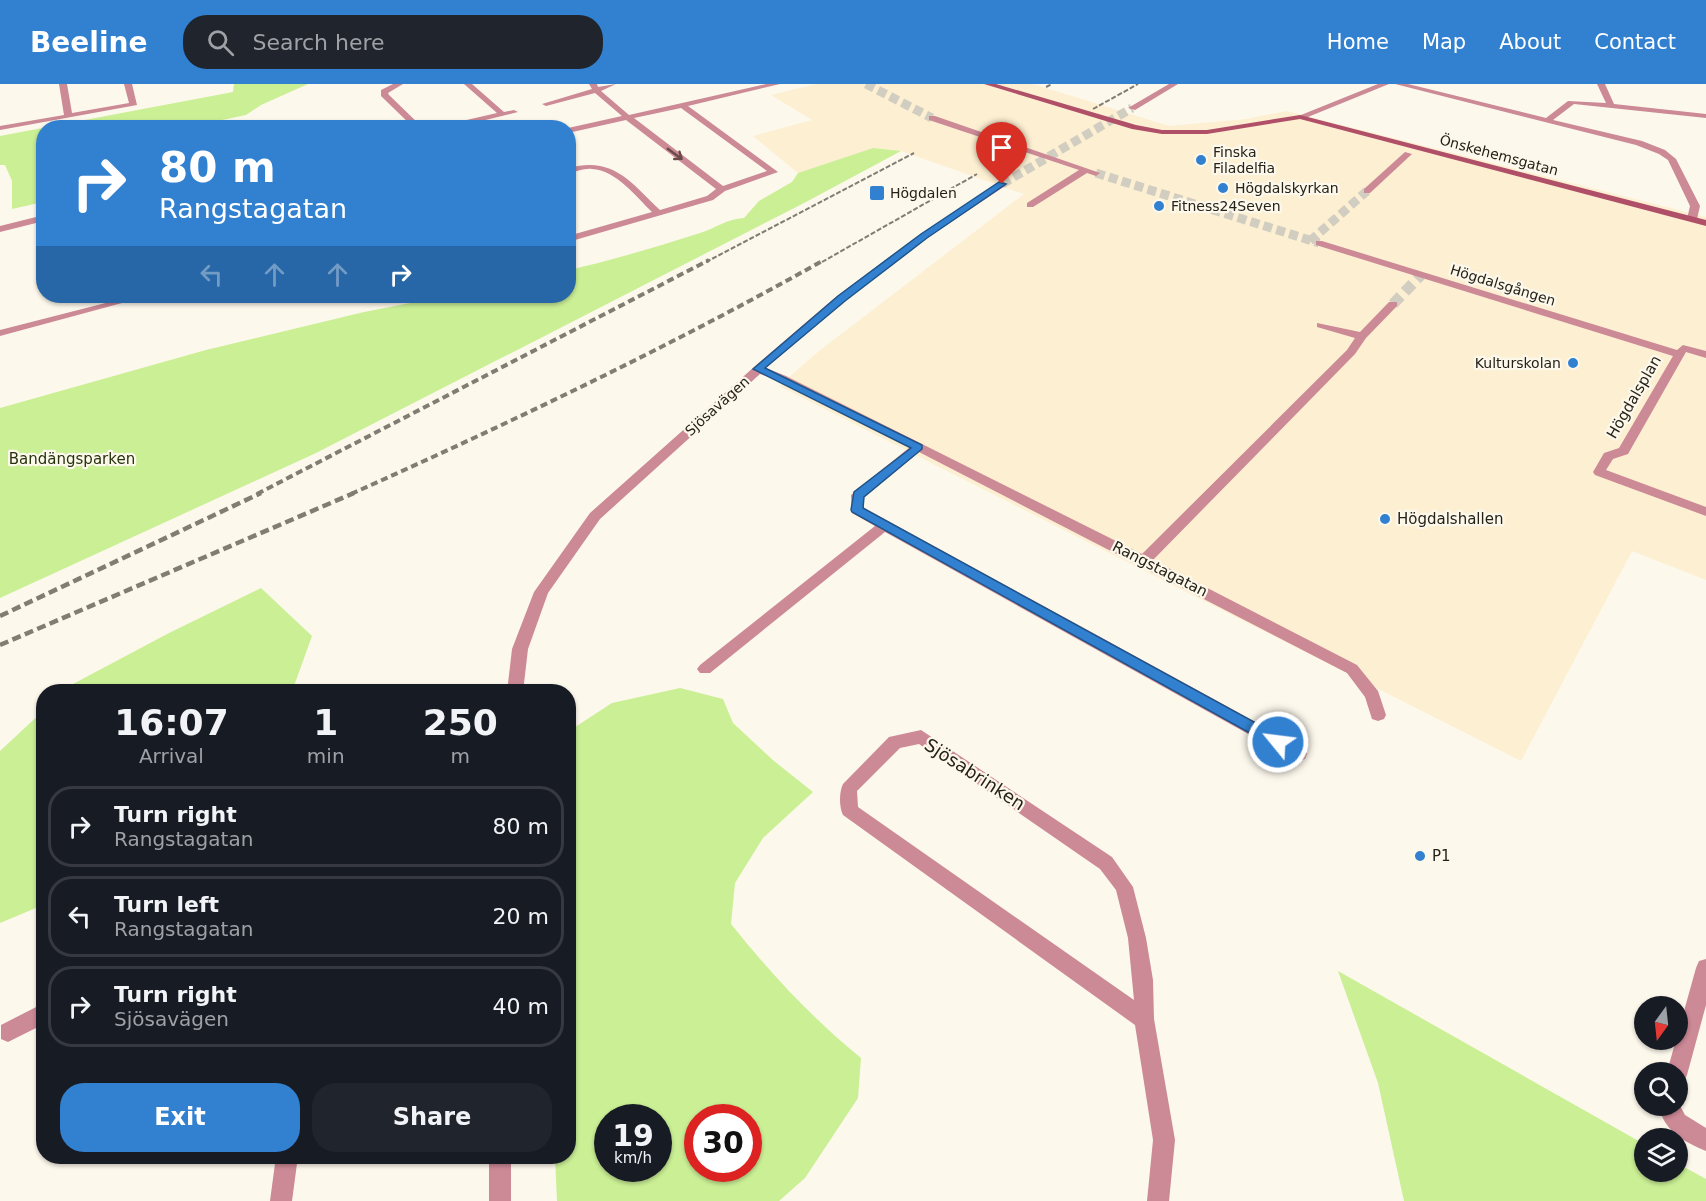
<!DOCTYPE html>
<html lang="en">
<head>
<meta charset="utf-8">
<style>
	body { margin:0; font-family:"DejaVu Sans",sans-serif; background:#20242c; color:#f1f3f6; height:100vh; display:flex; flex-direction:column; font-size:22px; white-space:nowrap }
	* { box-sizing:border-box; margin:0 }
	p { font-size:20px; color:#9ea1a6 }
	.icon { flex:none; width:33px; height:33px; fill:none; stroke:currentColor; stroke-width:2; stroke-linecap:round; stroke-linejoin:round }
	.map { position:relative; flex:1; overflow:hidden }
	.sheet { position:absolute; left:36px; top:600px; width:540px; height:480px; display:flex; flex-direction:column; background:#171b24; border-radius:24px; box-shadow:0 2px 4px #0004 }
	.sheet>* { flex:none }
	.top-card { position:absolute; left:36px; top:36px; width:540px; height:183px; border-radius:24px; box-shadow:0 2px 4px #0004; background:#3281d1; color:#fff; overflow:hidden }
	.needle { width:39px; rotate:195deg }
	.tools { position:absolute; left:1634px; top:912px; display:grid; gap:12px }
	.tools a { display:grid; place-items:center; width:54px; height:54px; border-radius:50%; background:#171b24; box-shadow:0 2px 4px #0004; font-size:30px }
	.speed { position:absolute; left:594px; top:1020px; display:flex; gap:12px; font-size:30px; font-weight:700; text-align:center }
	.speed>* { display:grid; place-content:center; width:78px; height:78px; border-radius:50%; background:#171b24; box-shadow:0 2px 4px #0004; line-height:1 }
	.speed small { font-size:15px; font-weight:400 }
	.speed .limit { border:9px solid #d22; background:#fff; color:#111 }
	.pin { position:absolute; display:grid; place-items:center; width:51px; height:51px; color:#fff; margin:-62px -26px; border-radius:50% 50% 50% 0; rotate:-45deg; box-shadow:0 0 6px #0007 }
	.pin .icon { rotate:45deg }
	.me { position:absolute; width:66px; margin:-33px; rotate:299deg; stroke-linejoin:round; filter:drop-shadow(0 0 4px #0008) }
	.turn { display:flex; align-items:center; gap:21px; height:126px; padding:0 24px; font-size:27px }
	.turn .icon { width:78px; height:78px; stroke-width:2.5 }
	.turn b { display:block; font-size:42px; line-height:51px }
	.lanes { display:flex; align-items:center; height:57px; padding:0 24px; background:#0003; justify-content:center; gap:30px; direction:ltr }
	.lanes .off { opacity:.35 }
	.eta { display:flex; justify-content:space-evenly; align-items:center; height:102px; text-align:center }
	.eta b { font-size:36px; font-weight:700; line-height:42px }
	.action { display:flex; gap:12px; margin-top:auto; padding:12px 24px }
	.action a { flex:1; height:69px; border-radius:24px; background:#3281d1; color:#fff; font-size:24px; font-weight:700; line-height:69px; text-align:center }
	.action a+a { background:#20242c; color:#f1f3f6 }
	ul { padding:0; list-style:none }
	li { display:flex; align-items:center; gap:18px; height:81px; margin:0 12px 9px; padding:0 12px; border:3px solid #363941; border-radius:24px }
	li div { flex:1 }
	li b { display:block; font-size:22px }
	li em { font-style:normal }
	header { display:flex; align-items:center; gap:36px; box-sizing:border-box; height:84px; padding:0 30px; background:#3281d1; color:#fff }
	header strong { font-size:28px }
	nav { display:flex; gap:33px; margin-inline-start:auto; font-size:21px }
	.search { width:420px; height:54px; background:#20242c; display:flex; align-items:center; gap:15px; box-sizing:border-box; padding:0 21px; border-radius:24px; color:#9ea1a6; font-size:22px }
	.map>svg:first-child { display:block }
</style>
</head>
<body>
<header>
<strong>Beeline</strong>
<div class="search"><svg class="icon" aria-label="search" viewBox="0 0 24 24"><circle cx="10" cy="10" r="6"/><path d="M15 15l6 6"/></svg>Search here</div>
<nav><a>Home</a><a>Map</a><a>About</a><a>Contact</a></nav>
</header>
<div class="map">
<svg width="1706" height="1117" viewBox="0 0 1706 1117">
	<rect width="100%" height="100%" fill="#fdf8ec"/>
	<path fill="#fdefd1" d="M816,0H1033L1169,42L1246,35L1286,27L1706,133V496L1632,467L1521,677L779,302L819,267L1024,110L901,67L873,64L798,89L753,52L812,36L771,11Z"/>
	<g fill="#caef95" fill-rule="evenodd">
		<path d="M234,0H308L261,21L246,31L189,43L44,44L43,118L12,125V97L5,81H0V52L233,8Z"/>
		<path d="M873,64L901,67L806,118L316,369L0,514V324L206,266L364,228L446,212H568L569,186C613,176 656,163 700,149C716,144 727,135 744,134L759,117L792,98L798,89Z"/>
		<path d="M261,504L312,552L294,602L296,607H65L73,600L169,549Z"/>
		<path d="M680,604L723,615L733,639L774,677L813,708L763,754L735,799L731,840C770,889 812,934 861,974L858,1014L805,1094L779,1117H557L555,1073L568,1072L569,647L612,619ZM608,1034H658V1084H608ZM698,1034H748V1084H698Z"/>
		<path d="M43,627V821L0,839V667Z"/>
		<path d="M1338,887L1644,1060V1088H1677V1079L1706,1095V1117H1404L1378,999Z"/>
	</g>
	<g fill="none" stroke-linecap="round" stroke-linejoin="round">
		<g stroke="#d2cdc1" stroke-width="9" stroke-dasharray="9 4.5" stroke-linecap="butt">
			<path d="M866,0L932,34"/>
			<path d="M1096,89L1319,159"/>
			<path d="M1002,100L1132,24"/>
			<path d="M1310,157L1367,107"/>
		</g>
		<path stroke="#d2cdc1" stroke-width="11" stroke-dasharray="11 6" stroke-linecap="butt" d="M1393,220L1421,191"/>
		<g fill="#cc8996" fill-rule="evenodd">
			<path d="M59,0H67L72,29L129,19L124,0H132L137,21L0,46V42L64,31Z"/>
			<path d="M393,0H403L388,9L389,11L420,41L449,40L497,29L464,0H472L504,28L514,26L518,28L453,44H414L381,12V6Z"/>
			<path d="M589,0H597L598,3L616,0L601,7L629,31L766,0H780L688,22L778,88L725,107L713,116L568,158V152L652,128C636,113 616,86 592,85C584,84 576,88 568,89V84C614,72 630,98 660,126L707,112L716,105L626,36L568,49V44L622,32L595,9L546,22L542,20L592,5ZM681,24L767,87L723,102L634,34Z"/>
			<path d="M1169,0H1178L1135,26L1128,24Z"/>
			<path d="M1378,0H1389L1303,35L1296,33Z"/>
			<path d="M1395,0H1408L1546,34L1568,17L1606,19L1597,0H1605L1614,20L1706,30V34L1574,20L1553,36L1642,57L1665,66L1676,75L1700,122L1697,135L1692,138L1687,135L1690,122L1668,76L1659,70L1636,61Z"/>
			<path d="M929,32H935L1100,89L1096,92L1087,89L1033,123H1027V119L1079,86L929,36Z"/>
			<path d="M1405,68L1412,70L1370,109H1364V105Z"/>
			<path d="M1002,97L1006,100L1005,102L927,154L845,216L766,284L786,292L1142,470L1347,266L1355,254L1317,243V239L1360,248L1389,218H1397V222L1366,254L1355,270L1153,476L1357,581L1378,607L1386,631L1384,635L1378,637L1372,635L1365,613L1347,589L919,368L864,413V424L1305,665L1307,670L1305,675L1299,677L1293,675L885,448L710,589H700L697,585L700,581L875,442L852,429L851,411L910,363L778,296L760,290L600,435L548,509L528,565L523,608H507L512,565L534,508L590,429L754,283L837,212L921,150Z"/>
			<path d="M44,131V137L0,148V142Z"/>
			<path d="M1316,157H1322L1677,266L1683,261L1706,267V274L1686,268L1628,370L1613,375L1606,386L1706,423V432L1595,391L1593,388L1604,369L1619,364L1673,272L1316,161Z"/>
			<path d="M133,212H148L0,252V246Z"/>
			<path d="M921,646L1112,773L1133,803L1146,854L1153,896L1154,935L1175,1056L1169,1117H1147L1153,1056L1135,941L843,731C839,723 839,708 843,700L889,653ZM919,660L1100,785L1116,806L1128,854L1134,916L858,723L857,707L900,664Z"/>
			<path d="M1706,875V921L1687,991L1684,998L1677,1001V988H1667L1696,884L1699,877Z"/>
			<path d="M44,919V940L8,958L1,955V941Z"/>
			<path d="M1677,1016L1685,1031L1706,1044V1067C1684,1058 1663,1046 1659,1022H1677Z"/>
			<path d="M276,1072H298L292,1117H270Z"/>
			<rect x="489" y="1072" width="22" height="45"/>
		</g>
		<path fill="#b05068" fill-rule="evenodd" d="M984,0H996L1136,41L1162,46H1207L1300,31L1706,136V142L1300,35L1207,50H1162L1132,45Z"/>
		<g stroke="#827d72" stroke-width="2" stroke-dasharray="5 2" stroke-linecap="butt">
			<path d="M1046,3L1052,0"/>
			<path d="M1093,25L1138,0"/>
			<path d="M706,178L914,69"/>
			<path d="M822,178L977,90"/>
		</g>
		<g stroke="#827d72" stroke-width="4" stroke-dasharray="7 4" stroke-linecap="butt">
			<path d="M257,410L709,176"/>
			<path d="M351,410C512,338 671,262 824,176"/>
		</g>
		<g stroke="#827d72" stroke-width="4.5" stroke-dasharray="9 4.5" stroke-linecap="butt">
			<path d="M0,532L261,409"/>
			<path d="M0,561L354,409"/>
		</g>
	</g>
	<defs><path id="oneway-shaft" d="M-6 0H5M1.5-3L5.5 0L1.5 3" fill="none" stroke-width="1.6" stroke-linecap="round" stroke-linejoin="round" transform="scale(1.5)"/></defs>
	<use stroke="#694b4a" href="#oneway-shaft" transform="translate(675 70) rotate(36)"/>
	<path fill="#3281d1" stroke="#205488" stroke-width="1.5" d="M999,98L1006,100L927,154L845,217L765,284L922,361V365L864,413L863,424L1283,654L1285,658L1283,662H1273L852,428L851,426L854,408L911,364L753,285L838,212L921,150Z"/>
	<g fill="#3281d1" stroke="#fdf8ec" stroke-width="2">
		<circle cx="1201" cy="76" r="6"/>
		<circle cx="1223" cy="104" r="6"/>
		<rect x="869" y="101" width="16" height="16" rx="3"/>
		<circle cx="1159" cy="122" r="6"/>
		<circle cx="1573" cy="279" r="6"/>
		<circle cx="1385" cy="435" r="6"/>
		<circle cx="1420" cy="772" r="6"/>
	</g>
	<g text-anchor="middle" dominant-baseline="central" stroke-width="4.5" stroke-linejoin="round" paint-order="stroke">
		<g font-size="14" fill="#272217" stroke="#fdf8ec" text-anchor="start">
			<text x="1213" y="68">Finska<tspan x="1213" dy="16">Filadelfia</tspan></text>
			<text x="1235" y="104">Högdalskyrkan</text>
			<text x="890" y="109">Högdalen</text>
			<text x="1171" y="122">Fitness24Seven</text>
			<text x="1561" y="279" text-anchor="end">Kulturskolan</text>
		</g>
		<g font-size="14" fill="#272217" stroke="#fdf8ec">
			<text transform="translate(1499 71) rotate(15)">Önskehemsgatan</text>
			<text transform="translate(1503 201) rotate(17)">Högdalsgången</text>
			<text transform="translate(717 322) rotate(-42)">Sjösavägen</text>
		</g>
		<g font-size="15" fill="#272217" stroke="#fdf8ec">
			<text transform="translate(1634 313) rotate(-60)">Högdalsplan</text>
			<text transform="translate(1160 485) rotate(27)">Rangstagatan</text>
		</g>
		<g font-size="15" fill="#26340d" stroke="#fdf8ec">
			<text x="72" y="375">Bandängsparken</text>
		</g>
		<g font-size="15" fill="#272217" stroke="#fdf8ec" text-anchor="start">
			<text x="1397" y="435">Högdalshallen</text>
			<text x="1432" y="772">P1</text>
		</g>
		<g font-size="18" fill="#272217" stroke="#fdf8ec">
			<text transform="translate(975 690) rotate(33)">Sjösabrinken</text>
		</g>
	</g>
</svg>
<div class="tools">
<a><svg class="needle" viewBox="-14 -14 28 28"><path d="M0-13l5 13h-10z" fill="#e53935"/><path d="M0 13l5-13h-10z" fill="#9ea1a6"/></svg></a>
<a><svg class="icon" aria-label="search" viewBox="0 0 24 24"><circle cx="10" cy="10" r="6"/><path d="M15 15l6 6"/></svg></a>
<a><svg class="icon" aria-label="layers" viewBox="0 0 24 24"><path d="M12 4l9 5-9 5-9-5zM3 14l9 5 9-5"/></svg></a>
</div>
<div class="speed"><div>19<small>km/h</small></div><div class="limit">30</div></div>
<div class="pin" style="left:1002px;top:100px;background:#d93025"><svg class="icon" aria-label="arrive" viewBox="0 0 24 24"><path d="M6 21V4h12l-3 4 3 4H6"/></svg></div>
<svg class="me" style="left:1278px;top:658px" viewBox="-20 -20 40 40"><circle r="17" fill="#3281d1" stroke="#fff" stroke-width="3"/><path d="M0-11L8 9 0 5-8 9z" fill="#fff"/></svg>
<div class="top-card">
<div class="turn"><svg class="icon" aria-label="right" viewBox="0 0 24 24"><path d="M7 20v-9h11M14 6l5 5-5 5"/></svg><div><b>80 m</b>Rangstagatan</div></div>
<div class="lanes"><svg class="icon off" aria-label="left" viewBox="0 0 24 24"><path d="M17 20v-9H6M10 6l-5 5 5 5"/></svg><svg class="icon off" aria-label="ahead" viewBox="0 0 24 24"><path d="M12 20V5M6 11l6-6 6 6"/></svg><svg class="icon off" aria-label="ahead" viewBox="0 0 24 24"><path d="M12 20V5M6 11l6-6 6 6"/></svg><svg class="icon" aria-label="right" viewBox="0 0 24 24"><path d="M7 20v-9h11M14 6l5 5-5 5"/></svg></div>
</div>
<section class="sheet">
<div class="eta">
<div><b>16:07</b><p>Arrival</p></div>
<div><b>1</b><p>min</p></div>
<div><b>250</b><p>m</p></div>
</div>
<ul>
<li><svg class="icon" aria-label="right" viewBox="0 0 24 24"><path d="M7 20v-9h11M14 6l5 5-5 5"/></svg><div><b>Turn right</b><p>Rangstagatan</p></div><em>80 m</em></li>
<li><svg class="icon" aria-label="left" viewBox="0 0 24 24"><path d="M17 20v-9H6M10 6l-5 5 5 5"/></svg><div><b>Turn left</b><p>Rangstagatan</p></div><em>20 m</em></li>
<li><svg class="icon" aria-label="right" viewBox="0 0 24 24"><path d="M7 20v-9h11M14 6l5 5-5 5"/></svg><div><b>Turn right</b><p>Sjösavägen</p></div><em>40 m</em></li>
</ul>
<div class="action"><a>Exit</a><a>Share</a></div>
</section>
</div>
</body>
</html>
